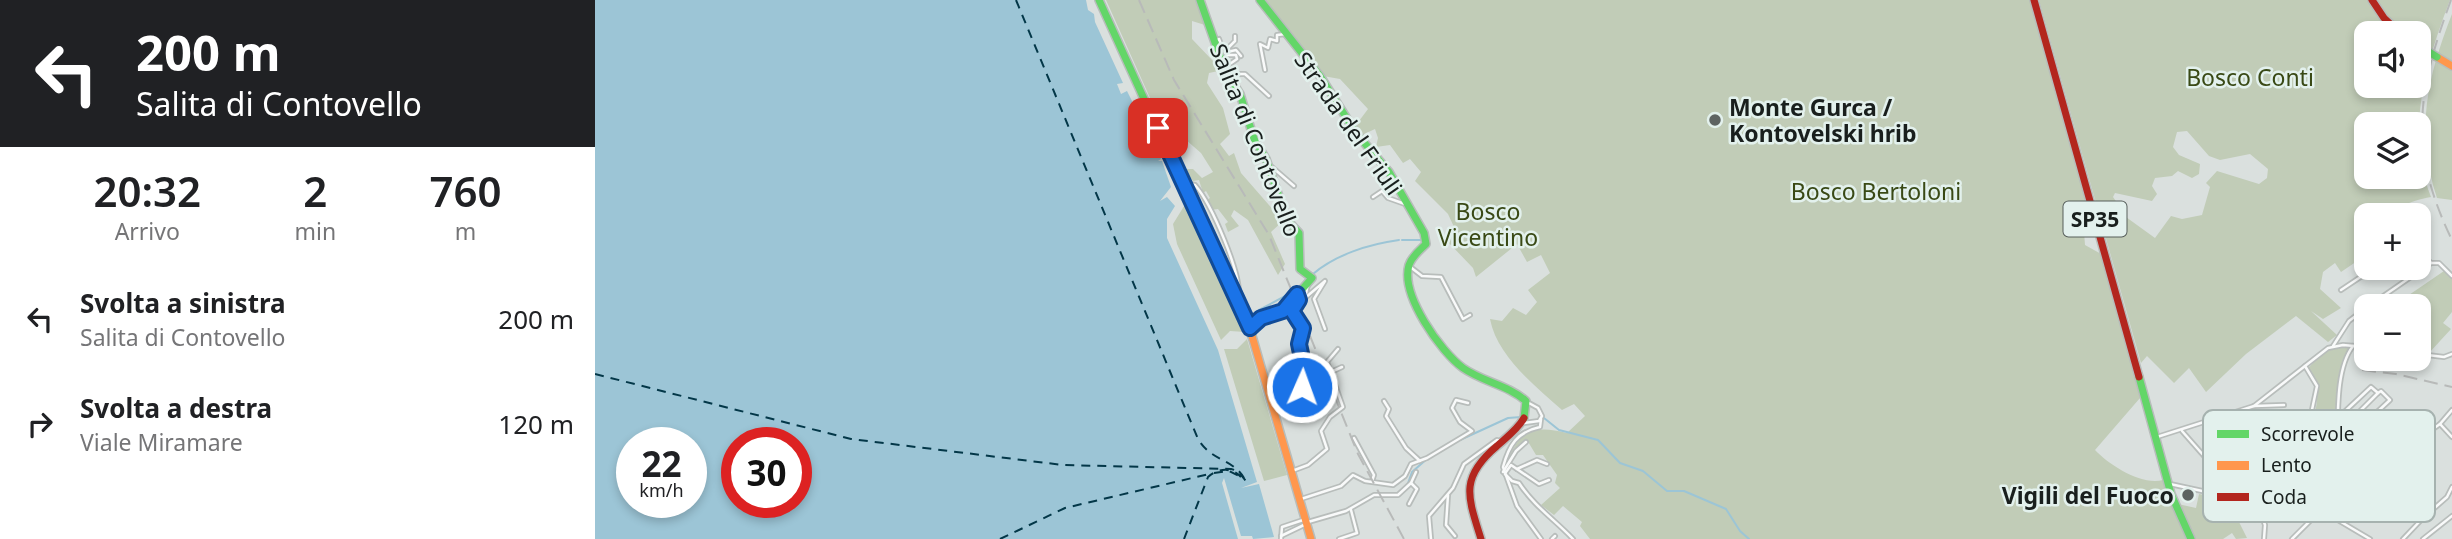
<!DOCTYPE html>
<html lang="it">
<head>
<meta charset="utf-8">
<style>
	body { margin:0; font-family:"Noto Sans",sans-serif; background:#f6f6f6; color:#202124; height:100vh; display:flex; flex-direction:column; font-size:26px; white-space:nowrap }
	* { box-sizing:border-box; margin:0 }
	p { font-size:23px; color:#757577 }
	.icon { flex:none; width:38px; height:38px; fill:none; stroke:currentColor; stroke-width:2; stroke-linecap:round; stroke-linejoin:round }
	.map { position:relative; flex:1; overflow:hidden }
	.sheet { display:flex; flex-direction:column; background:#fff; width:595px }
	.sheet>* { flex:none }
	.top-card { background:#202124; color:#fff; overflow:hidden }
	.tools { position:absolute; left:1759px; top:21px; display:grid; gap:14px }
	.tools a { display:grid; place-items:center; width:77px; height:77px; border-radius:14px; background:#fff; box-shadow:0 4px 10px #0003; font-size:35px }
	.speed { position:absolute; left:21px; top:427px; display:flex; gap:14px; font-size:35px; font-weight:700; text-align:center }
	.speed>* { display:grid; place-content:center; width:91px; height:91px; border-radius:50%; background:#fff; box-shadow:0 4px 10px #0003; line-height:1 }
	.speed small { font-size:18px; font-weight:400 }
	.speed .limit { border:10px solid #d22; background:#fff; color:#111 }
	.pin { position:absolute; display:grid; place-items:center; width:60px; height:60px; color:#fff; margin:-30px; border-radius:14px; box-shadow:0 4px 10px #0006 }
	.me { position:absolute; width:77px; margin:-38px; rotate:2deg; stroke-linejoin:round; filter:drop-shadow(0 0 5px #0008) }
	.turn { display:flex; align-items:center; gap:24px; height:147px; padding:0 21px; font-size:32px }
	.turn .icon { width:91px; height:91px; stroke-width:2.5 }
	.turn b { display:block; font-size:49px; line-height:60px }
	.eta { display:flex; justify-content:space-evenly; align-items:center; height:119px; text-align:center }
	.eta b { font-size:42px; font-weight:600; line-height:49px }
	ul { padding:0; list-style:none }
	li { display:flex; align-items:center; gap:21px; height:105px; padding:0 21px }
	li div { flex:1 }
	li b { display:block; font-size:26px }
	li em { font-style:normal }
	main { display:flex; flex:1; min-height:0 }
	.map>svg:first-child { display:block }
</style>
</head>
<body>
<main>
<section class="sheet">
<div class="top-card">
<div class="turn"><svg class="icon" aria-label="left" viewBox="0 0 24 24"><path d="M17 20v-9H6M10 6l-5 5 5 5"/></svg><div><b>200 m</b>Salita di Contovello</div></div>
</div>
<div class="eta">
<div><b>20:32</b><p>Arrivo</p></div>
<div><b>2</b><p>min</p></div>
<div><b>760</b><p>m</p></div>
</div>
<ul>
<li><svg class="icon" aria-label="left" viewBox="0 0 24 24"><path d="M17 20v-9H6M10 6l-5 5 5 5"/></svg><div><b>Svolta a sinistra</b><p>Salita di Contovello</p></div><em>200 m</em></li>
<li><svg class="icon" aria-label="right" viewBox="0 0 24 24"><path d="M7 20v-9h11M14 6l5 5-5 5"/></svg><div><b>Svolta a destra</b><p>Viale Miramare</p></div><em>120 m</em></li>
</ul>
</section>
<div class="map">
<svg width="1857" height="539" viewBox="0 0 1857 539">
	<rect width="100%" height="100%" fill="#dae0de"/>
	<g fill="#c1ccb7" fill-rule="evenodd">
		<path d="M511,0H602L610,25L597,21V39L618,61L623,58L628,70L614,73L612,83L628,108L635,134L625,144L634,156L639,153L646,173L688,221L676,232L690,264L683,275L653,220L639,210L636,216L644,226L633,232L630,224L633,222L623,209L616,210L612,200L615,198L611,191L608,193L604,180L598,181L587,169H598L607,178L618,172L606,153L575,126L569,129Z"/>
		<path d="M668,0H1435L1497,221L1489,232L1490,245L1508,255L1545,398L1500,450C1514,465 1547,486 1568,480L1592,539H995L985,526L987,522L968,506L959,515L946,505L965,488L960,483L962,475L948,455H941L932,440L920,448L910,467C923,431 937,424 972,433L990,416L979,404L967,410C940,386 902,356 895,319L907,321L918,308L931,315L942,302L933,290L955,273L946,255L932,262L922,244L881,277L878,268L854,243L859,227L853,214L820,181L826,172L815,159L808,163L795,145L781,147L783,138L780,129L767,135L761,125L773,109L745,79L728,76Z"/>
		<path d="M1444,0H1773L1785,18L1801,33H1771V86H1824V48L1833,54L1835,49L1824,42V33C1801,33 1791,18 1780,0H1855C1831,63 1810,131 1836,197C1814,200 1792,215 1771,215L1763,242L1771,255L1746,272L1740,263L1728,272L1725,289L1746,308L1728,319L1716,311L1742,335L1733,342L1701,316L1651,354L1611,392L1594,368L1579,383L1552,356L1546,363ZM1771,124H1824V177H1771ZM1592,131L1614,156L1625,160L1655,154L1673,169L1672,178L1664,184L1622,171L1611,183L1615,187L1607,215L1587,219L1576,216L1560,238L1524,212L1525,207L1518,197L1520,193L1557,201L1562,194L1557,186L1560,178L1577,176L1583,171L1597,178L1604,174L1605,164L1584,155L1578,147L1582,132Z"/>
		<path d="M1857,14V63L1843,54L1841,58L1857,69V200L1842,198C1820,130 1832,78 1857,14Z"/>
		<path d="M591,203L650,332L635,331L626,340L582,244L578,224Z"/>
		<path d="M1849,271L1857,279V312L1848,323L1856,329L1834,353L1824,352V306H1810L1811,297Z"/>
		<path d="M652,339L692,475L669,481L629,349H642Z"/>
		<path d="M1747,346L1754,347L1745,382L1735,494L1730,510L1715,504L1723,429L1717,422C1724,401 1725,390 1713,368L1732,350Z"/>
		<path d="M1604,494L1624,498L1622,514L1640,507L1644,512L1660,507L1664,517L1644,522L1652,538L1641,539L1637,533L1628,539H1599L1583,504L1601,508Z"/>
	</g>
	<path fill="#9cc5d6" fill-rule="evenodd" d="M0,0H491L493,10L499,14L500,22L528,83L522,84L526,94L532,91L550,127L543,136L554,134L566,159L563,161H567L576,187L565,201L572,197L580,206L572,219V238L623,350L662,482L646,488L664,484L679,537L658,539L657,536H646L629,478L627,483L643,539H0ZM37,443H96V502H37ZM142,443H201V502H142Z"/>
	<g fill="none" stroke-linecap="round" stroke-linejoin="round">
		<g stroke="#9cc5d6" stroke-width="2">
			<path d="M807,240H828"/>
			<path d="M718,274C740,255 774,244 804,240"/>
			<path d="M664,310L705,288"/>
			<path d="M949,418L964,430L1003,440L1025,463L1048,471L1072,491H1089L1131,509L1145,531L1154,539"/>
			<path d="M865,440L913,418L926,417"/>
			<path d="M812,486L817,472L833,458"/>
		</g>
		<g stroke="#033748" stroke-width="2" stroke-dasharray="9 7" stroke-linecap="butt">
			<path d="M421,0L603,439C617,462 637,458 649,478"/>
			<path d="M0,374L256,439L468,465L636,469L643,471L654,485"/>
			<path d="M619,473L634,471L644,476"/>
			<path d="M405,539L470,508L614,474"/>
			<path d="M589,539L613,477C623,468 637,467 646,477"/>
		</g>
		<defs>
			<g id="street">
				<path d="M621,41L624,39L627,47L632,49L640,41V36"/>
				<path d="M629,68L642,59L641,55H632V52L641,50L646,56"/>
				<path d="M670,70L665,44L673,48L675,39L682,41V35L691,34"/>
				<path d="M632,74H650L674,96"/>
				<path d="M673,169L677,167L699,186"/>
				<path d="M590,183L600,185C616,203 647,274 644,299"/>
				<path d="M778,197L787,191L793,198L810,204"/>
				<path d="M1824,251L1836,263"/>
				<path d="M814,266L827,276L846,277L868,319L875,315"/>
				<path d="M713,284L710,298L730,281L719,299L730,329"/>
				<path d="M1746,290L1779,268"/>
				<path d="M702,294L704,300L697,311L708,328L704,340L711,377L707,390L711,408"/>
				<path d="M1774,306L1836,263H1844L1857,276"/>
				<path d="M1738,346L1754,321L1771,308"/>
				<path d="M1824,354L1849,357L1857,354"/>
				<path d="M736,372L747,367"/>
				<path d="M789,401L794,409L791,416L811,448L825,461"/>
				<path d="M1659,406L1689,405"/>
				<path d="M1745,416L1776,387L1783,393"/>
				<path d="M1628,417L1666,485L1655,500"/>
				<path d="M929,423L944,421L947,416L943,408L932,402"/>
				<path d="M1845,424L1857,437"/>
				<path d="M1587,431L1647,499"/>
				<path d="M1744,432L1783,393L1786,391L1795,400L1750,442"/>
				<path d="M1562,437L1659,406L1733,348L1748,345L1771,347"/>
				<path d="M1819,437L1825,438L1845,424L1857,410"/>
				<path d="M759,438L779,475L777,481"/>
				<path d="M1750,442L1762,434H1769L1787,450L1790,460L1772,473"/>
				<path d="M1742,449L1750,442L1743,438"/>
				<path d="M1787,450L1796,439"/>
				<path d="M1790,460L1804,489L1827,519L1808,539"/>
				<path d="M922,469L942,460L952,464"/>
				<path d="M697,471L713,465L732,449L726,431L735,417L748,407L732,362L743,349"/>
				<path d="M908,472L921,451L931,442"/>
				<path d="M911,472L916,465L944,484L954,480"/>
				<path d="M910,474L917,481L924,483C939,506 960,520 978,539"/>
				<path d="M1739,478L1756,463"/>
				<path d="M1575,484L1635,497L1717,508L1736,516L1775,539"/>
				<path d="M1737,494L1765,467"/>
				<path d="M853,495L851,525L860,536"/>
				<path d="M706,499L746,486L758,475L770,481L798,485L810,476L816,464L832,458L877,431L865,422L857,408L861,400L873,403"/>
				<path d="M1662,501L1670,525L1669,539"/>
				<path d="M1668,501L1688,481L1692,448L1714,424L1722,386L1710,366"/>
				<path d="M814,504L822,489L816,483"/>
				<path d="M1733,514C1752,470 1731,381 1758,346"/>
				<path d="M1827,519L1852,497L1857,487"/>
				<path d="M713,522L751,511L779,495H803L816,483L821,472"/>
				<path d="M686,536L711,524"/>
				<path d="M686,539L687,527L708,520"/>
				<path d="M744,539L762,533L756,510"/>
				<path d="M836,539L834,516L858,488L869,464L902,440L905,441"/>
				<path d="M946,539L922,506L908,467C914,445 922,432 945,427L946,419"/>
				<path d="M957,539L960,536"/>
				<path d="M1697,539L1725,511"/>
				<path d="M1828,539L1857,516"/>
			</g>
			<g id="fast">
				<path d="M504,0L657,336"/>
				<path d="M605,0L629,68L645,94L659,139L671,159L692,220L704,233L705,269L717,278L688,311L666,318L655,328"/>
				<path d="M665,0L725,76L761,133L794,172L829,233L831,244C825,250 817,256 814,265C805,295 846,352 868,368C888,382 913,385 931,401L929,418"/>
				<path d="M1544,377L1576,494L1596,539"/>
			</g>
			<g id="slow">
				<path d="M1842,57L1857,66"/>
				<path d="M657,336L716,539"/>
			</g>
			<g id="jam">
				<path d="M1439,0L1544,377"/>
				<path d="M1777,0L1789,18L1805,33"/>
				<path d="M1824,45L1834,52"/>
				<path d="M886,539C873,497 864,478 902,446C912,437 923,429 929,418"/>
			</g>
		</defs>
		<use href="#street" stroke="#b8bdbb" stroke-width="6"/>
		<use href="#fast" stroke="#b8bdbb" stroke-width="10"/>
		<use href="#slow" stroke="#b8bdbb" stroke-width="10"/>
		<use href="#jam" stroke="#b8bdbb" stroke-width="10"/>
		<use href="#street" stroke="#f9fafa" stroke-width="2.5"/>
		<use href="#fast" stroke="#63d668" stroke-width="7"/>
		<use href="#slow" stroke="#ff974d" stroke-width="7"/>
		<use href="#jam" stroke="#b3261e" stroke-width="7"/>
		<g stroke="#b8bab9" stroke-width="2" stroke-dasharray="14 7" stroke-linecap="butt">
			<path d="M544,0L579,80L674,235L763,454L809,539"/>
			<path d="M1856,0C1822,92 1813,149 1857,240"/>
			<path d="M1767,370L1801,374L1857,387"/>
		</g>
		<defs>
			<path id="fast-bridge" d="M1834,52L1842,57"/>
		</defs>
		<use href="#fast-bridge" stroke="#b8bdbb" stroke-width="10" stroke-linecap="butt"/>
		<use href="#fast-bridge" stroke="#63d668" stroke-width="7"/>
	</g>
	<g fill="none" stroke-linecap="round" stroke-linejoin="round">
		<defs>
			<path id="route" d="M563,128L655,328L666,318L688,311L702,294L704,300L697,311L708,328L704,344L711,377L707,387"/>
		</defs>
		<use href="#route" stroke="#114b97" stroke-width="18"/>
		<use href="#route" stroke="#1a73e8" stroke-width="12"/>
	</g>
	<g fill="#5d6361" stroke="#e3f1ed" stroke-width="2.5">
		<circle cx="1120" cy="120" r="7"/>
		<circle cx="1593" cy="495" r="7"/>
	</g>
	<g text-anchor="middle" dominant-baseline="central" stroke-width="5" stroke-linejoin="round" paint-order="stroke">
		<rect fill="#e3f1ed" stroke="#565e5b" stroke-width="2" x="1468.5" y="201.5" width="63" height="35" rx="5"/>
		<g font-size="21" font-weight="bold" fill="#191f1d">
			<text x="1500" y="219">SP35</text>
		</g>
		<g font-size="23" fill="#394915" stroke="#e3f1ed">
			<text x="1655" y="77">Bosco Conti</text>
			<text x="1281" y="191">Bosco Bertoloni</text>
			<text x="893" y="211">Bosco<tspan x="893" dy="26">Vicentino</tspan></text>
		</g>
		<g font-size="23" font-weight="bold" fill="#191f1d" stroke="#e3f1ed" text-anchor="start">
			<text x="1134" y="107">Monte Gurca /<tspan x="1134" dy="26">Kontovelski hrib</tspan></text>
			<text x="1579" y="495" text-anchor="end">Vigili del Fuoco</text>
		</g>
		<g font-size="23" fill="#191f1d" stroke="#e3f1ed">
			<text transform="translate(754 123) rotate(55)">Strada del Friuli</text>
			<text transform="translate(661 140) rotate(68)">Salita di Contovello</text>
		</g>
	</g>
	<rect x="1608" y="410" width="232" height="112" rx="10" fill="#e3f1ed" stroke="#a6b2af" stroke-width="2"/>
	<rect x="1622" y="430" width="32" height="8" fill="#63d668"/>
	<rect x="1622" y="461" width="32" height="9" fill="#ff974d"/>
	<rect x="1622" y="493" width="32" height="8" fill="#b3261e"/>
	<g font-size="19" fill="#191f1d">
		<text x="1666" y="441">Scorrevole</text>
		<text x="1666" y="472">Lento</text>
		<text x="1666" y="504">Coda</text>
	</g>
</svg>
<div class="tools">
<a><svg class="icon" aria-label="sound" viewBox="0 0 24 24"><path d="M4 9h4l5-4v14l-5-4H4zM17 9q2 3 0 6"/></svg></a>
<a><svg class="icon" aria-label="layers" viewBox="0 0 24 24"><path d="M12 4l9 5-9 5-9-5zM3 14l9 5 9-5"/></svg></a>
<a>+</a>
<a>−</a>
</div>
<div class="speed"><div>22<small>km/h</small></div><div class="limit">30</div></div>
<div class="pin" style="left:563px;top:128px;background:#d93025"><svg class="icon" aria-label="arrive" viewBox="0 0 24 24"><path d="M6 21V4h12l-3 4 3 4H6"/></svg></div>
<svg class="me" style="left:707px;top:387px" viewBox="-20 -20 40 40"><circle r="17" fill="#1a73e8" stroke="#fff" stroke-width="3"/><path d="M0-11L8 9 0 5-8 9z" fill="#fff"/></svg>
</div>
</main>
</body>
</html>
